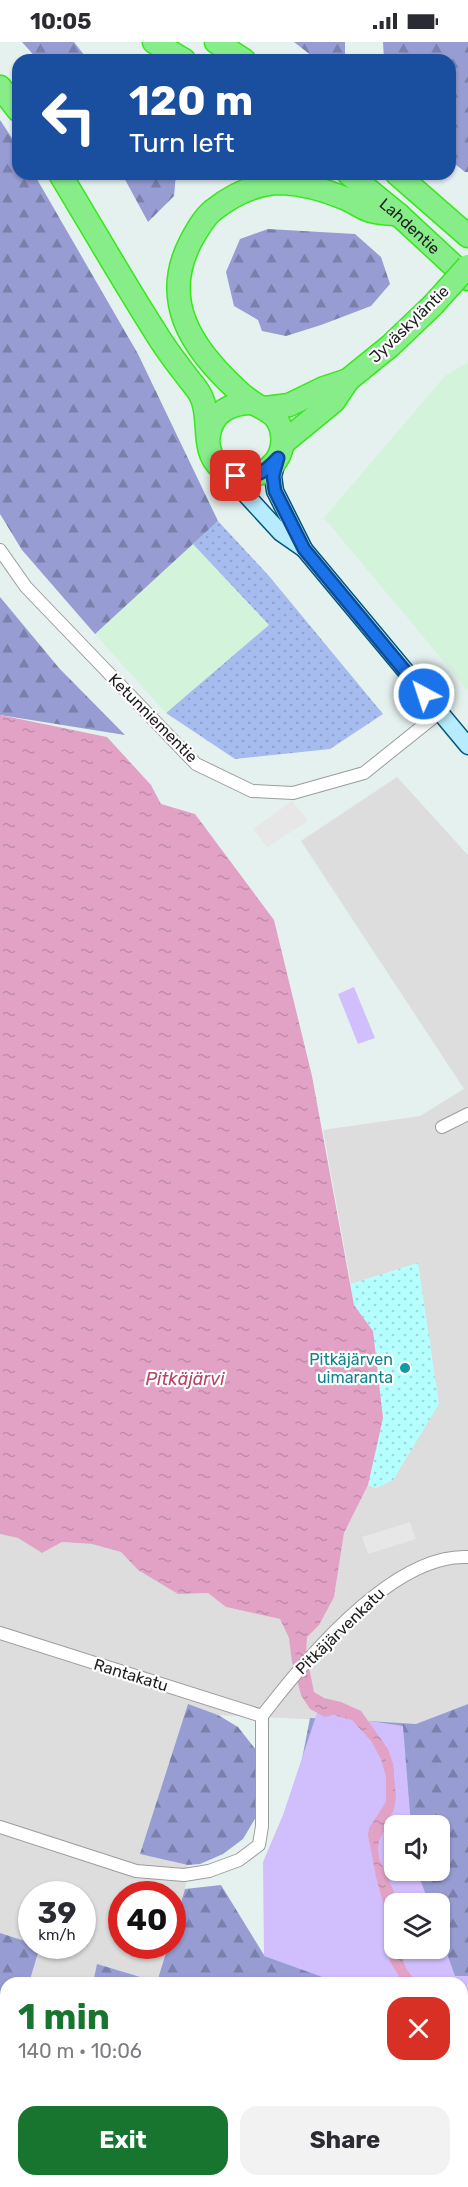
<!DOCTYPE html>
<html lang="en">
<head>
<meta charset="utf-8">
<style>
	body { margin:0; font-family:Rubik,sans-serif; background:#f2f2f3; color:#2b2b33; height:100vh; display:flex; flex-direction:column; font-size:22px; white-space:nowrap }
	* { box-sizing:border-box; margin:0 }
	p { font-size:20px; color:#7c7c81 }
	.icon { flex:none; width:33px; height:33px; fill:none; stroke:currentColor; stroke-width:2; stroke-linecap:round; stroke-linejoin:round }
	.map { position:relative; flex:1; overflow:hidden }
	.side { position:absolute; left:0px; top:1935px; width:468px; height:210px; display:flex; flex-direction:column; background:#fff; border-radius:18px 18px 0 0; box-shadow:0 2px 4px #0004 }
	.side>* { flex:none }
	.banner { position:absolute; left:12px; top:12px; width:444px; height:126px; border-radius:18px; box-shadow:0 2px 4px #0004; background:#1a4fa0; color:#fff; overflow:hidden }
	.tools { position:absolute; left:384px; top:1773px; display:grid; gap:12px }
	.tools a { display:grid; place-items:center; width:66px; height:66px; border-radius:12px; background:#fff; box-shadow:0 2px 4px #0004; font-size:30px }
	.speed { position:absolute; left:18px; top:1839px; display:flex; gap:12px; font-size:30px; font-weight:700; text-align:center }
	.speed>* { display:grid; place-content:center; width:78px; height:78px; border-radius:50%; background:#fff; box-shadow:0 2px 4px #0004; line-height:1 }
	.speed small { font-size:15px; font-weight:400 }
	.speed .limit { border:9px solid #d22; background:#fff; color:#111 }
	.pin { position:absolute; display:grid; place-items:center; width:51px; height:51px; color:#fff; margin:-26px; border-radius:12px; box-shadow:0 3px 9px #0006 }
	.me { position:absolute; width:66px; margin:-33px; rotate:320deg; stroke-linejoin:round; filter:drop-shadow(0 0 4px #0008) }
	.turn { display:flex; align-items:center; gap:21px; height:126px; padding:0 18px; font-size:27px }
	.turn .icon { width:78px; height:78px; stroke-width:2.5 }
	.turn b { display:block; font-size:42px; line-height:51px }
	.round { display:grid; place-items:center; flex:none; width:63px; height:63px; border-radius:18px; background:#f2f2f3 }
	.overview { display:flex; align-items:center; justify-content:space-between; height:102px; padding:0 18px }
	h1 { font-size:36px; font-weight:700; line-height:45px; color:#18752f }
	.action { display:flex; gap:12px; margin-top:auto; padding:12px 18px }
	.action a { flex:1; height:69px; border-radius:18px; background:#18752f; color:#fff; font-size:24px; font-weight:700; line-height:69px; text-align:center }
	.action a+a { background:#f2f2f3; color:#2b2b33 }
	.status { display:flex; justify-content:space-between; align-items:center; height:42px; padding:0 30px; background:#fff; direction:ltr }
	.status svg { height:16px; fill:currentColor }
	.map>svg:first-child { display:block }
</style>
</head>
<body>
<div class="status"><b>10:05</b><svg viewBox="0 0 49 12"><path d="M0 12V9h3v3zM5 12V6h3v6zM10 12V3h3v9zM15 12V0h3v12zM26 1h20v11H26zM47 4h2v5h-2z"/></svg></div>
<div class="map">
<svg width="468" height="2145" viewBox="0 0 468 2145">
	<defs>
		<pattern id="grass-dots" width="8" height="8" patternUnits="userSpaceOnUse" patternTransform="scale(1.5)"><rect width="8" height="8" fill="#a7bcee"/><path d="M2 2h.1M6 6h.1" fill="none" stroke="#8fa1cc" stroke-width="1.8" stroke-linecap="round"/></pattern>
		<pattern id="forest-firs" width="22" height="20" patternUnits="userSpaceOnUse" patternTransform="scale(1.5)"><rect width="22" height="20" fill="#979cd3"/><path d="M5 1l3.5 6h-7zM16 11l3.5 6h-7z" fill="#7b7fab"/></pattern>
		<pattern id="sand-dots" width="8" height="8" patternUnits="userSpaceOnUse" patternTransform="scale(1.5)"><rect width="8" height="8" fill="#b5ffff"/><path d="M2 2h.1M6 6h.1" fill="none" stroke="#9bdada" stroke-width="1.8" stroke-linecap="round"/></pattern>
		<pattern id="water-ripples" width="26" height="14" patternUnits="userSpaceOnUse" patternTransform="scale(1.5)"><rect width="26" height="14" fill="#e1a2c6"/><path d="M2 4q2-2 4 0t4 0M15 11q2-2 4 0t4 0" fill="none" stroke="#c18baa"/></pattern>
	</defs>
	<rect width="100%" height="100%" fill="#e5f1ef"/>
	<path fill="#dcdddc" d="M397,735L468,813V1662L416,1682L218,1673L188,1663L141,1812L188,1823L185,1847L173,1888L172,1852H122V1904H168L157,1940L98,1923L93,1941H29L39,1904H82V1852H32L31,1901L0,1891V1492L18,1496L42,1511L62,1500L92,1502L121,1510L138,1528L178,1552L208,1551L226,1565L280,1577L295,1607L334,1555L344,1491L368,1443L376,1446L418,1221L351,1242L323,1088L420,1074L464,1047L301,799Z"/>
	<g fill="#d3f3db">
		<path d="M468,320V648L324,476L445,334Z"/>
		<path d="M193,502L269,583L166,671L95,592Z"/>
	</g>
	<path fill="url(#grass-dots)" d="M218,479L269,534L383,672L330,707L235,717L166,671L269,583L193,502Z"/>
	<g fill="url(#forest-firs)" fill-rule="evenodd">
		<path d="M22,0H74L88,18H38Z"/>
		<path d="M294,0H345V18H317Z"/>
		<path d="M383,0H468V130H465L450,118V18H384Z"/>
		<path d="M0,78L18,105V132H34L138,312L218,479L95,592L22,508L0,472Z"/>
		<path d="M122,132H176L174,154L148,180Z"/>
		<path d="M268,187L355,192L381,215L390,242L371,264L321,283L286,294L262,289L258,278L234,264L226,230L240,197Z"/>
		<path d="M0,555L59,626L125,693L0,673Z"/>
		<path d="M188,1662L218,1673L238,1685L256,1708L259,1770L243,1797L223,1812L200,1822L188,1823L140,1812Z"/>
		<path d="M468,1662V1949L462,1941H422L440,1906V1862L399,1861L368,1679L416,1682ZM394,1784H440V1828H394Z"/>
		<path d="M310,1676L352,1678L379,1941H93L97,1922L157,1940L168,1904H172L173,1888L185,1847L221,1843L264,1913Z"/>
		<path d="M0,1891L31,1901L32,1904H40L29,1941H6V2139H462V1963L468,1962V2145H0Z"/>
	</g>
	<path fill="url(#sand-dots)" d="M418,1221L439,1362L393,1438L376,1446L368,1443L383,1376L373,1289L354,1263L351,1242Z"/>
	<g fill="#d1bffd">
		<path d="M354,945L375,996L358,1002L338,952Z"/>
		<path d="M317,1671L403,1684L411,1783L394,1784V1828L417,1829L429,1861L394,1862V1906H440V1892L455,1934H468V1995L462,1993V1941H339L264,1914L263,1820L283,1773Z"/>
	</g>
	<g fill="#e7e7e7">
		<path d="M292,759L308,779L267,805L253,787Z"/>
		<path d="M410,1480L416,1497L368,1512L362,1495Z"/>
	</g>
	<path fill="url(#water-ripples)" d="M0,673L107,695L151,743L161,762L195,772L274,878L312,1034L354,1263L373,1289L383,1376L368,1443L344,1491L334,1555L319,1583L307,1595L306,1611L314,1650L324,1656L341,1660L361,1669L388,1707L393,1721L396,1756L394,1767L379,1799L378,1807L379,1816L399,1861L394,1862V1906L399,1907C404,1922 407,1934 422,1941H379L383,1935L397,1936L399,1934L390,1920L385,1868L376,1835L368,1793L369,1786L386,1760V1735L381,1717L371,1699L352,1678L333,1673L325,1675L310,1667L301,1653L292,1620L289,1596L280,1577L226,1565L208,1551L178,1552L138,1528L121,1510L92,1502L62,1500L42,1511L18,1496L0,1492Z"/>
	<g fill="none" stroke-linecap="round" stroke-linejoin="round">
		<defs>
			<g id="street">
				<path d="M0,508L26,545L196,722L252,749L293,751L364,731L439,671"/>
				<path d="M442,1085L468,1072"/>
				<path d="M0,1591L262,1674"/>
				<path d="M262,1674C304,1619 393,1511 468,1515"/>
				<path d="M0,1785L136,1829L184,1833L209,1829L239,1818L259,1803L262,1784V1674"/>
			</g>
			<g id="secondary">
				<path d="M278,416L273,434L275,449L304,507L468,704"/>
				<path d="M224,429L281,491L304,507"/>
			</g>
			<g id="highway">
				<path d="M154,0L184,18"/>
				<path d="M216,0L244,18"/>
				<path d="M0,45L18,68"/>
				<path d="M60,132C92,185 123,239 156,291C165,306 175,319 185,332C190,339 197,346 201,354C212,377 200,409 221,426C239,441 265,435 277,417C285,405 284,386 275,375C268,367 260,366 252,360C246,356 240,351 235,346C191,305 160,258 191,199C197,188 203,177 212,169C232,153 256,141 282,141C303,142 325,148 344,156C352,159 360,165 368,168C377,172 389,171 399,173"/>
				<path id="s1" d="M349,132L399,173L468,237"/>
				<path d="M397,132L468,194"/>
				<path d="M265,366L289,363L324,346L348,338"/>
				<path d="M209,393C212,370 231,361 253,361"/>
				<path d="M283,401L334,359L348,338L390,304L433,263"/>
			</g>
		</defs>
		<use href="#street" stroke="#9c9c9c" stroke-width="14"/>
		<use href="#secondary" stroke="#00567d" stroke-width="19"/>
		<use href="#highway" stroke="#36e819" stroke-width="25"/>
		<use href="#street" stroke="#fff" stroke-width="12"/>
		<use href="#secondary" stroke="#b6ecfe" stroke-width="16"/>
		<use href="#highway" stroke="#87ed89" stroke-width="22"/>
		<defs>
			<path id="highway-bridge" d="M433,263L468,224"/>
		</defs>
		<use href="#highway-bridge" stroke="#36e819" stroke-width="25" stroke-linecap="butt"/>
		<use href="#highway-bridge" stroke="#87ed89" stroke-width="22"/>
	</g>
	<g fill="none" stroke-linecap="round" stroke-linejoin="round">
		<defs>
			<path id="route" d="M236,434C257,435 263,432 278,416L273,434L275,449L304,507L424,652"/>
		</defs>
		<use href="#route" stroke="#114b97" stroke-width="15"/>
		<use href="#route" stroke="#1a73e8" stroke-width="10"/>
	</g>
	<circle fill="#0f9aa8" stroke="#fff" stroke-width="2" cx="405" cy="1326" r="6"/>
	<g text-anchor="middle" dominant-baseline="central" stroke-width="4.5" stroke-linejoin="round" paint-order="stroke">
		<g font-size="16" fill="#1f1f1f" stroke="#fff">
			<text stroke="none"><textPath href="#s1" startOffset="80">Lahdentie</textPath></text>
			<text transform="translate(409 282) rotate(-44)">Jyväskyläntie</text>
			<text transform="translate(153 676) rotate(45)">Ketunniementie</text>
			<text transform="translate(340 1589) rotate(-44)">Pitkäjärvenkatu</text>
			<text transform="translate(131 1633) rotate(17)">Rantakatu</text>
		</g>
		<g font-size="16" fill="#0d838f" stroke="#fff" text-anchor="end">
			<text x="393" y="1317">Pitkäjärven<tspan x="393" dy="18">uimaranta</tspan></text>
		</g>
		<g font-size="18" font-style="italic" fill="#b74466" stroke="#fff">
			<text x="185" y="1337">Pitkäjärvi</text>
		</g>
	</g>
</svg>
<div class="tools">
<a><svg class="icon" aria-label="sound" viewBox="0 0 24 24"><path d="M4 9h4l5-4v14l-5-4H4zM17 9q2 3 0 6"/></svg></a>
<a><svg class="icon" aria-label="layers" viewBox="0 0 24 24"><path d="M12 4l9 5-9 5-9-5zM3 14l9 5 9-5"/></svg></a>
</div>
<div class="speed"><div>39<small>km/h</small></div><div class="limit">40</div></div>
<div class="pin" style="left:236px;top:434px;background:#d93025"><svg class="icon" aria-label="arrive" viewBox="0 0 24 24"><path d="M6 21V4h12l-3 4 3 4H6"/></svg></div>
<svg class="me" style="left:424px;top:652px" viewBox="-20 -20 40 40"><circle r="17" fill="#1a73e8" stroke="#fff" stroke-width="3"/><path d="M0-11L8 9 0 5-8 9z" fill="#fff"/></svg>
<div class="banner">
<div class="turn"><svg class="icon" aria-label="left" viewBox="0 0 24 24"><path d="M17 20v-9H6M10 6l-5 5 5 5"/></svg><div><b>120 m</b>Turn left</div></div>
</div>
<section class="side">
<div class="overview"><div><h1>1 min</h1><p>140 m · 10:06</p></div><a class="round" style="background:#d93025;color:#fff"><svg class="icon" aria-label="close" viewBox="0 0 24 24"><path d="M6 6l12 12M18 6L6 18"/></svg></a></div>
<div class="action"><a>Exit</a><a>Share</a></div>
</section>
</div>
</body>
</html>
